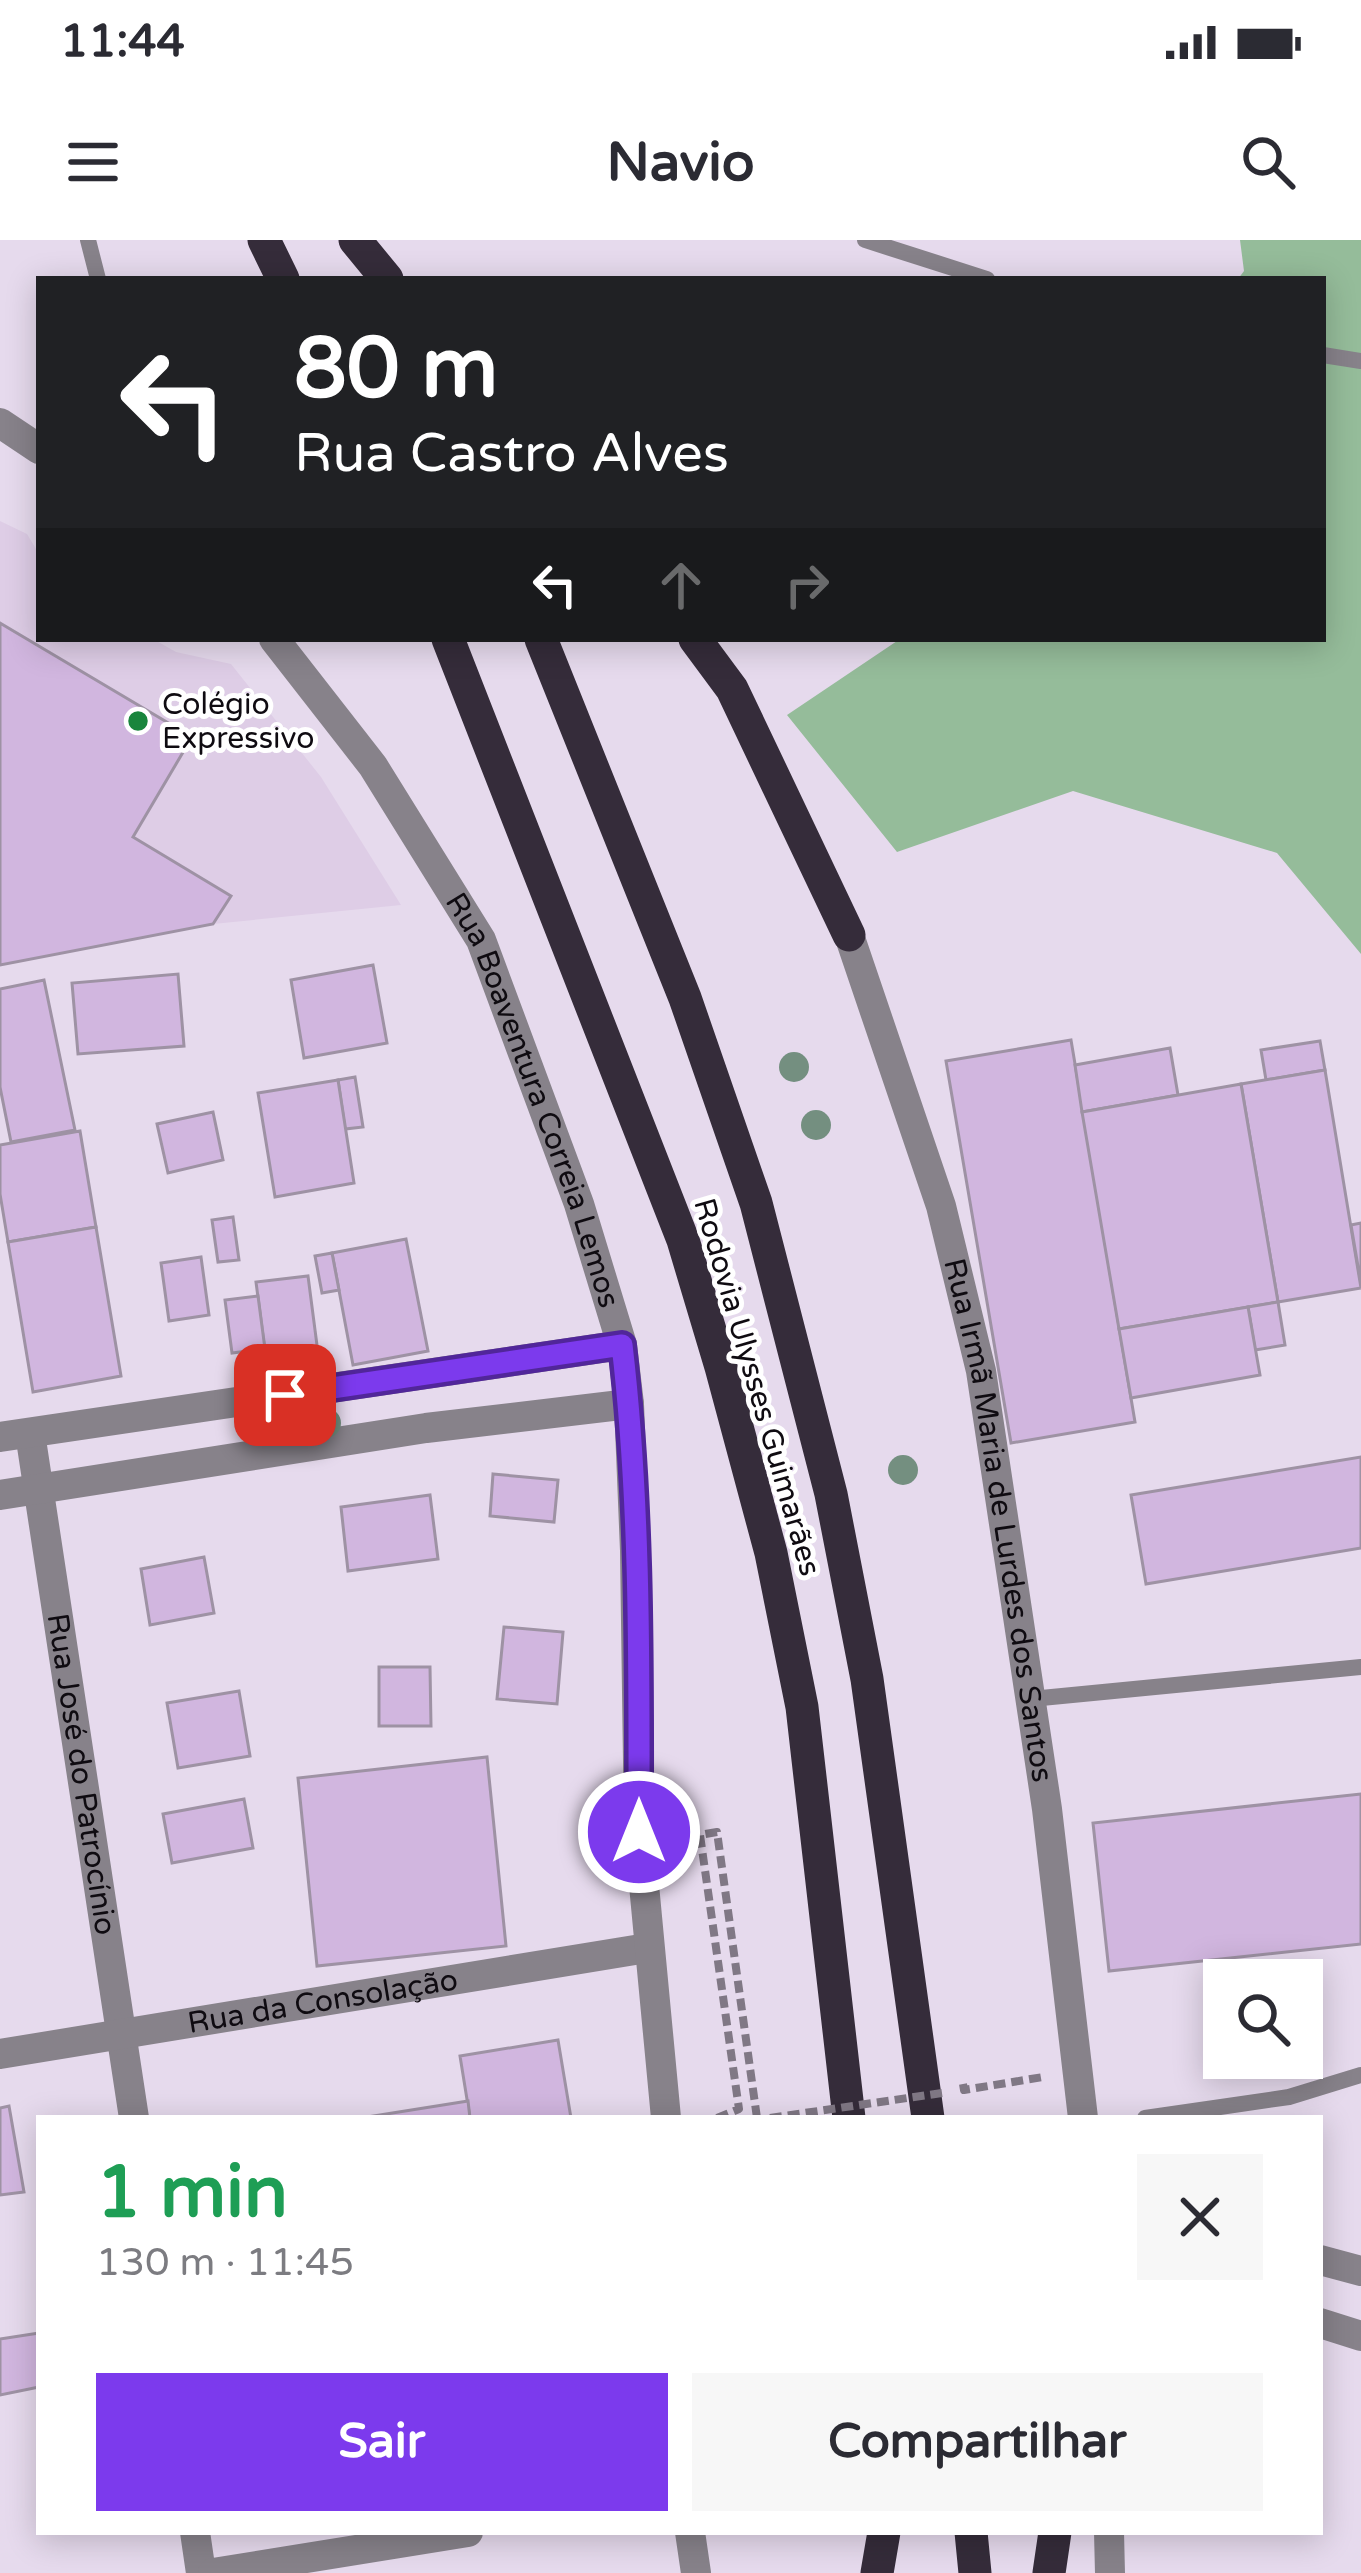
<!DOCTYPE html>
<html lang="pt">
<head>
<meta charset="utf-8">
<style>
	body { margin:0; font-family:"Varela Round",sans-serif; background:#f7f7f7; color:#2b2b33; height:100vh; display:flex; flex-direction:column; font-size:45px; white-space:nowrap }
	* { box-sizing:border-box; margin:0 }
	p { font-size:39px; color:#7c7c81 }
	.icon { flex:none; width:66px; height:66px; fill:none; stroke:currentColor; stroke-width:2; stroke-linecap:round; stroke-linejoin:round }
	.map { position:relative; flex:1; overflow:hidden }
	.details { position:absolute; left:36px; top:1875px; width:1287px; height:420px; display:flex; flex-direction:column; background:#fff; border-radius:0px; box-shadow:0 6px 30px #0003 }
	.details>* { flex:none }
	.top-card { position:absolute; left:36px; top:36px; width:1290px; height:366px; border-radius:0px; box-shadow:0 6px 30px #0003; background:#202124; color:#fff; overflow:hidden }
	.fabs { position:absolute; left:1203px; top:1719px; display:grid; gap:24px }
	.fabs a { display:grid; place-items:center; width:120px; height:120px; border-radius:0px; background:#fff; box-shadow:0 6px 30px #0003; font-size:60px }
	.pin { position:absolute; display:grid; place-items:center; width:102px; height:102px; color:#fff; margin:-51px; border-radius:24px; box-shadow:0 6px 18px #0006 }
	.me { position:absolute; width:132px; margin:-66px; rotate:0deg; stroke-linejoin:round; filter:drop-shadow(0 0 9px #0008) }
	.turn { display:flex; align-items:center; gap:42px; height:252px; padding:0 60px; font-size:54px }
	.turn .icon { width:156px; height:156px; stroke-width:2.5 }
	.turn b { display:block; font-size:84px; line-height:102px }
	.lanes { display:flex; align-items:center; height:114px; padding:0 60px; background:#0003; justify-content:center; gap:60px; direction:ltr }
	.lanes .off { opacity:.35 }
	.round { display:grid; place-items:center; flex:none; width:126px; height:126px; border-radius:0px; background:#f7f7f7 }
	.overview { display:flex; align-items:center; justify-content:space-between; height:204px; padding:0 60px }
	h1 { font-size:72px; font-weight:700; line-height:90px; color:#1e9e55 }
	.cta { display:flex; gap:24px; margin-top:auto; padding:24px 60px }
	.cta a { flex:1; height:138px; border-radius:0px; background:#7c3aed; color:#fff; font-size:48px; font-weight:700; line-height:138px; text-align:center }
	.cta a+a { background:#f7f7f7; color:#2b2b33 }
	.status { display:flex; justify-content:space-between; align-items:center; height:84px; padding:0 60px; background:#fff; direction:ltr }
	.status svg { height:33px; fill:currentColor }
	header { display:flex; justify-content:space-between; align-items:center; height:156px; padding:0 60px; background:#fff; font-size:54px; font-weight:700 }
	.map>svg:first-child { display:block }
</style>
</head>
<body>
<div class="status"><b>11:44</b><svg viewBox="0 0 49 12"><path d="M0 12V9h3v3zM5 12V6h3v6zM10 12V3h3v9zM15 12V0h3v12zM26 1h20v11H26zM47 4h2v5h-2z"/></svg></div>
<header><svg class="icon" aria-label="menu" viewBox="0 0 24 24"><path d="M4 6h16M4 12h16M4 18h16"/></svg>Navio<svg class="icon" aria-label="search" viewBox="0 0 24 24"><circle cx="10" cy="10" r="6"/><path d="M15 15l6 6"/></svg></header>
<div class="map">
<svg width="1361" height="2333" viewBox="0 0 1361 2333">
	<rect width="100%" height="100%" fill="#e6daed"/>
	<path fill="#decde6" d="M0,281L27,294L39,314V399H153L176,412L231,424L321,537L401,665L213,684L0,725Z"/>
	<path fill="#95bc9a" d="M1240,0H1361V714L1277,613L1073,551L897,612L787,475L900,399H1323V39H1238L1244,31Z"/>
	<g fill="#d1b6df" stroke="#9e92a4" stroke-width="3">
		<path d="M0,383L192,497L133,597L231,656L213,684L0,725Z"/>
		<path d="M373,725L387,803L304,818L291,740Z"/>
		<path d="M178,734L184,806L78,814L72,743Z"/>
		<path d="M44,740L75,890L11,902L0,847V749Z"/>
		<path d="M1071,800L1135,1182L1011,1203L946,821Z"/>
		<path d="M1320,801L1325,830L1266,840L1261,810Z"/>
		<path d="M1170,808L1178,855L1082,872L1075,825Z"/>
		<path d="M1325,830L1361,1048L1278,1062L1241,844Z"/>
		<path d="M355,837L363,887L345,889L338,840Z"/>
		<path d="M338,840L354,943L275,957L258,853Z"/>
		<path d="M1241,844L1278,1062L1119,1089L1082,872Z"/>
		<path d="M213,872L223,920L168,933L157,884Z"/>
		<path d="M80,891L96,987L8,1002L0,954V905Z"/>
		<path d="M233,977L239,1020L218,1022L212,980Z"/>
		<path d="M1361,983V1044L1351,985Z"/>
		<path d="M96,987L121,1136L33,1152L8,1002Z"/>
		<path d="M406,999L428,1111L353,1125L332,1013Z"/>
		<path d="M332,1013L339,1050L322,1053L315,1016Z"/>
		<path d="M201,1017L209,1075L169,1081L161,1023Z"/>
		<path d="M308,1036L318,1113L266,1119L256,1042Z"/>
		<path d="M258,1056L265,1109L232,1113L225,1060Z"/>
		<path d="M1278,1062L1285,1105L1255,1110L1248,1067Z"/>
		<path d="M1248,1067L1260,1135L1131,1158L1119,1089Z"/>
		<path d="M1361,1217V1308L1146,1344L1131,1255Z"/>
		<path d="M493,1234L558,1240L554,1282L490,1276Z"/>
		<path d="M430,1255L438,1319L348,1331L341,1267Z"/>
		<path d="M204,1317L214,1373L150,1385L141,1329Z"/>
		<path d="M504,1387L563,1392L557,1464L497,1459Z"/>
		<path d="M379,1427H430L431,1486H379Z"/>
		<path d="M239,1451L250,1516L178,1528L167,1463Z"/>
		<path d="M487,1517L506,1706L317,1726L298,1538Z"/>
		<path d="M1361,1554V1704L1109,1731L1093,1583Z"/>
		<path d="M244,1559L253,1608L172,1623L163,1574Z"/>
		<path d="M558,1800L571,1878H470L460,1816Z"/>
		<path d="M468,1861L470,1878H361Z"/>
		<path d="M9,1866L24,1952L0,1955V1868Z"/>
		<path d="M39,2093V2147L0,2155V2099Z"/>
	</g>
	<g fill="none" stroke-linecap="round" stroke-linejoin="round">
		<g stroke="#807885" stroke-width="8" stroke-dasharray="12 6" stroke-linecap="butt">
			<path d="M963,1844L964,1850L1043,1837"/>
			<path d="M717,1878L739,1869L700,1595L717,1592L757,1878"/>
		</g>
		<g stroke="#87828a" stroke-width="16">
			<path d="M88,0L98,39"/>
			<path d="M865,0L987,39"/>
			<path d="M1323,115L1361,121"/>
			<path d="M1031,1459L1361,1427"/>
			<path d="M1145,1878L1289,1857L1361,1835"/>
		</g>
		<g stroke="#87828a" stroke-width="30">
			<path id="s1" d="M30,1193L134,1878"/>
			<path d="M0,1197L622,1105"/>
			<path d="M0,1255L426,1188L629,1164"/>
			<path id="s2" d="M0,1814L647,1708"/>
			<path d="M1320,2020L1361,2031"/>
			<path d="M1320,2083L1361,2096"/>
			<path d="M195,2292L201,2333"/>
			<path d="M213,2333L468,2292"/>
		</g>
		<g stroke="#87828a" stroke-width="30">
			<path d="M0,183L39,209"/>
			<path id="s3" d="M274,399L373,526L481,700L579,964L622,1105L629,1164L635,1311L639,1592L666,1878"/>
			<path id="s4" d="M849,695L941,966L981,1131L1047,1569L1083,1878"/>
			<path d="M690,2292L696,2333"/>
			<path d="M1109,2292L1110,2333"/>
		</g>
		<g stroke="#352c3a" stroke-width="33">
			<path d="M264,0L283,39"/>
			<path d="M355,0L387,39"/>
			<path d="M448,399L683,1000L721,1127L771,1313L802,1467L849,1878"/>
			<path d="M541,399L685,758L756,963L831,1254L867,1439L928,1878"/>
			<path d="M695,399L732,449L849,695"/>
			<path d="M971,2292L975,2333"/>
			<path d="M877,2333L884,2292"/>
			<path d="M1049,2333L1055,2292"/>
		</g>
		<path stroke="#807885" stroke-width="8" stroke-dasharray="12 6" stroke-linecap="butt" d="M770,1878L942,1853"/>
	</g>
	<g fill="#748f80">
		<circle cx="794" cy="827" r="15"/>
		<circle cx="816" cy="885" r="15"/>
		<circle cx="326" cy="1183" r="15"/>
		<circle cx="903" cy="1230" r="15"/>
	</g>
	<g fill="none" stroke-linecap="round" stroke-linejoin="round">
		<defs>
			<path id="route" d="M285,1155L622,1105C641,1266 639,1430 639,1592"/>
		</defs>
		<use href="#route" stroke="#51269a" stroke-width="30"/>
		<use href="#route" stroke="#7c3aed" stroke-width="21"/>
	</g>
	<circle fill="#19853c" stroke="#fff" stroke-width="4.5" cx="138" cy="481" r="12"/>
	<g text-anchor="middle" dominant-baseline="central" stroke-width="10" stroke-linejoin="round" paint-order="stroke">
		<g font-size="30" fill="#0f0b11" stroke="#fff" text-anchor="start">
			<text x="162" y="464">Colégio<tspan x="162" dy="34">Expressivo</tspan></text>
		</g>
		<g font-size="30" fill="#0f0b11" stroke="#fff">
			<text stroke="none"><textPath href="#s3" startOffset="534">Rua Boaventura Correia Lemos</textPath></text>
			<text transform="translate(757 1147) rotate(74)">Rodovia Ulysses Guimarães</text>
			<text stroke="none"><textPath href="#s4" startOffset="606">Rua Irmã Maria de Lurdes dos Santos</textPath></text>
			<text stroke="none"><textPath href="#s1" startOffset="345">Rua José do Patrocínio</textPath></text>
			<text stroke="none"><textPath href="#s2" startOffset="327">Rua da Consolação</textPath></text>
		</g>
	</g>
</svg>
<div class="fabs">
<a><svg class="icon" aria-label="search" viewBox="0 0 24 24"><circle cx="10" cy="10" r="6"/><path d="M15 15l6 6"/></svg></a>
</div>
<div class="pin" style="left:285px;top:1155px;background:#d93025"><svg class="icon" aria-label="arrive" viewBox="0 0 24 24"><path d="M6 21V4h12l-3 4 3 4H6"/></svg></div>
<svg class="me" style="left:639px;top:1592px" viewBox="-20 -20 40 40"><circle r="17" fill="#7c3aed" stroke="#fff" stroke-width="3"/><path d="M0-11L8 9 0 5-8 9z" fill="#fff"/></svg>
<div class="top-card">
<div class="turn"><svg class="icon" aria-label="left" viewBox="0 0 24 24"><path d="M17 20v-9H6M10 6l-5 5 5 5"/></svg><div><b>80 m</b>Rua Castro Alves</div></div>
<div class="lanes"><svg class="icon" aria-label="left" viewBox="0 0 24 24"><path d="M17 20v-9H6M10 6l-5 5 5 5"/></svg><svg class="icon off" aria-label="ahead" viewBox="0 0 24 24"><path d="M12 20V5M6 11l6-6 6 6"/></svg><svg class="icon off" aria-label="right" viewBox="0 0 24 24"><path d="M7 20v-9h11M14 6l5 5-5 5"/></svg></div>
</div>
<section class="details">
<div class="overview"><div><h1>1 min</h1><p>130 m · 11:45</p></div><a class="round"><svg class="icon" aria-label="close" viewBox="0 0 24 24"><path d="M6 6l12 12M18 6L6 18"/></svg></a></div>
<div class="cta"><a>Sair</a><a>Compartilhar</a></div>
</section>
</div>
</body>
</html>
